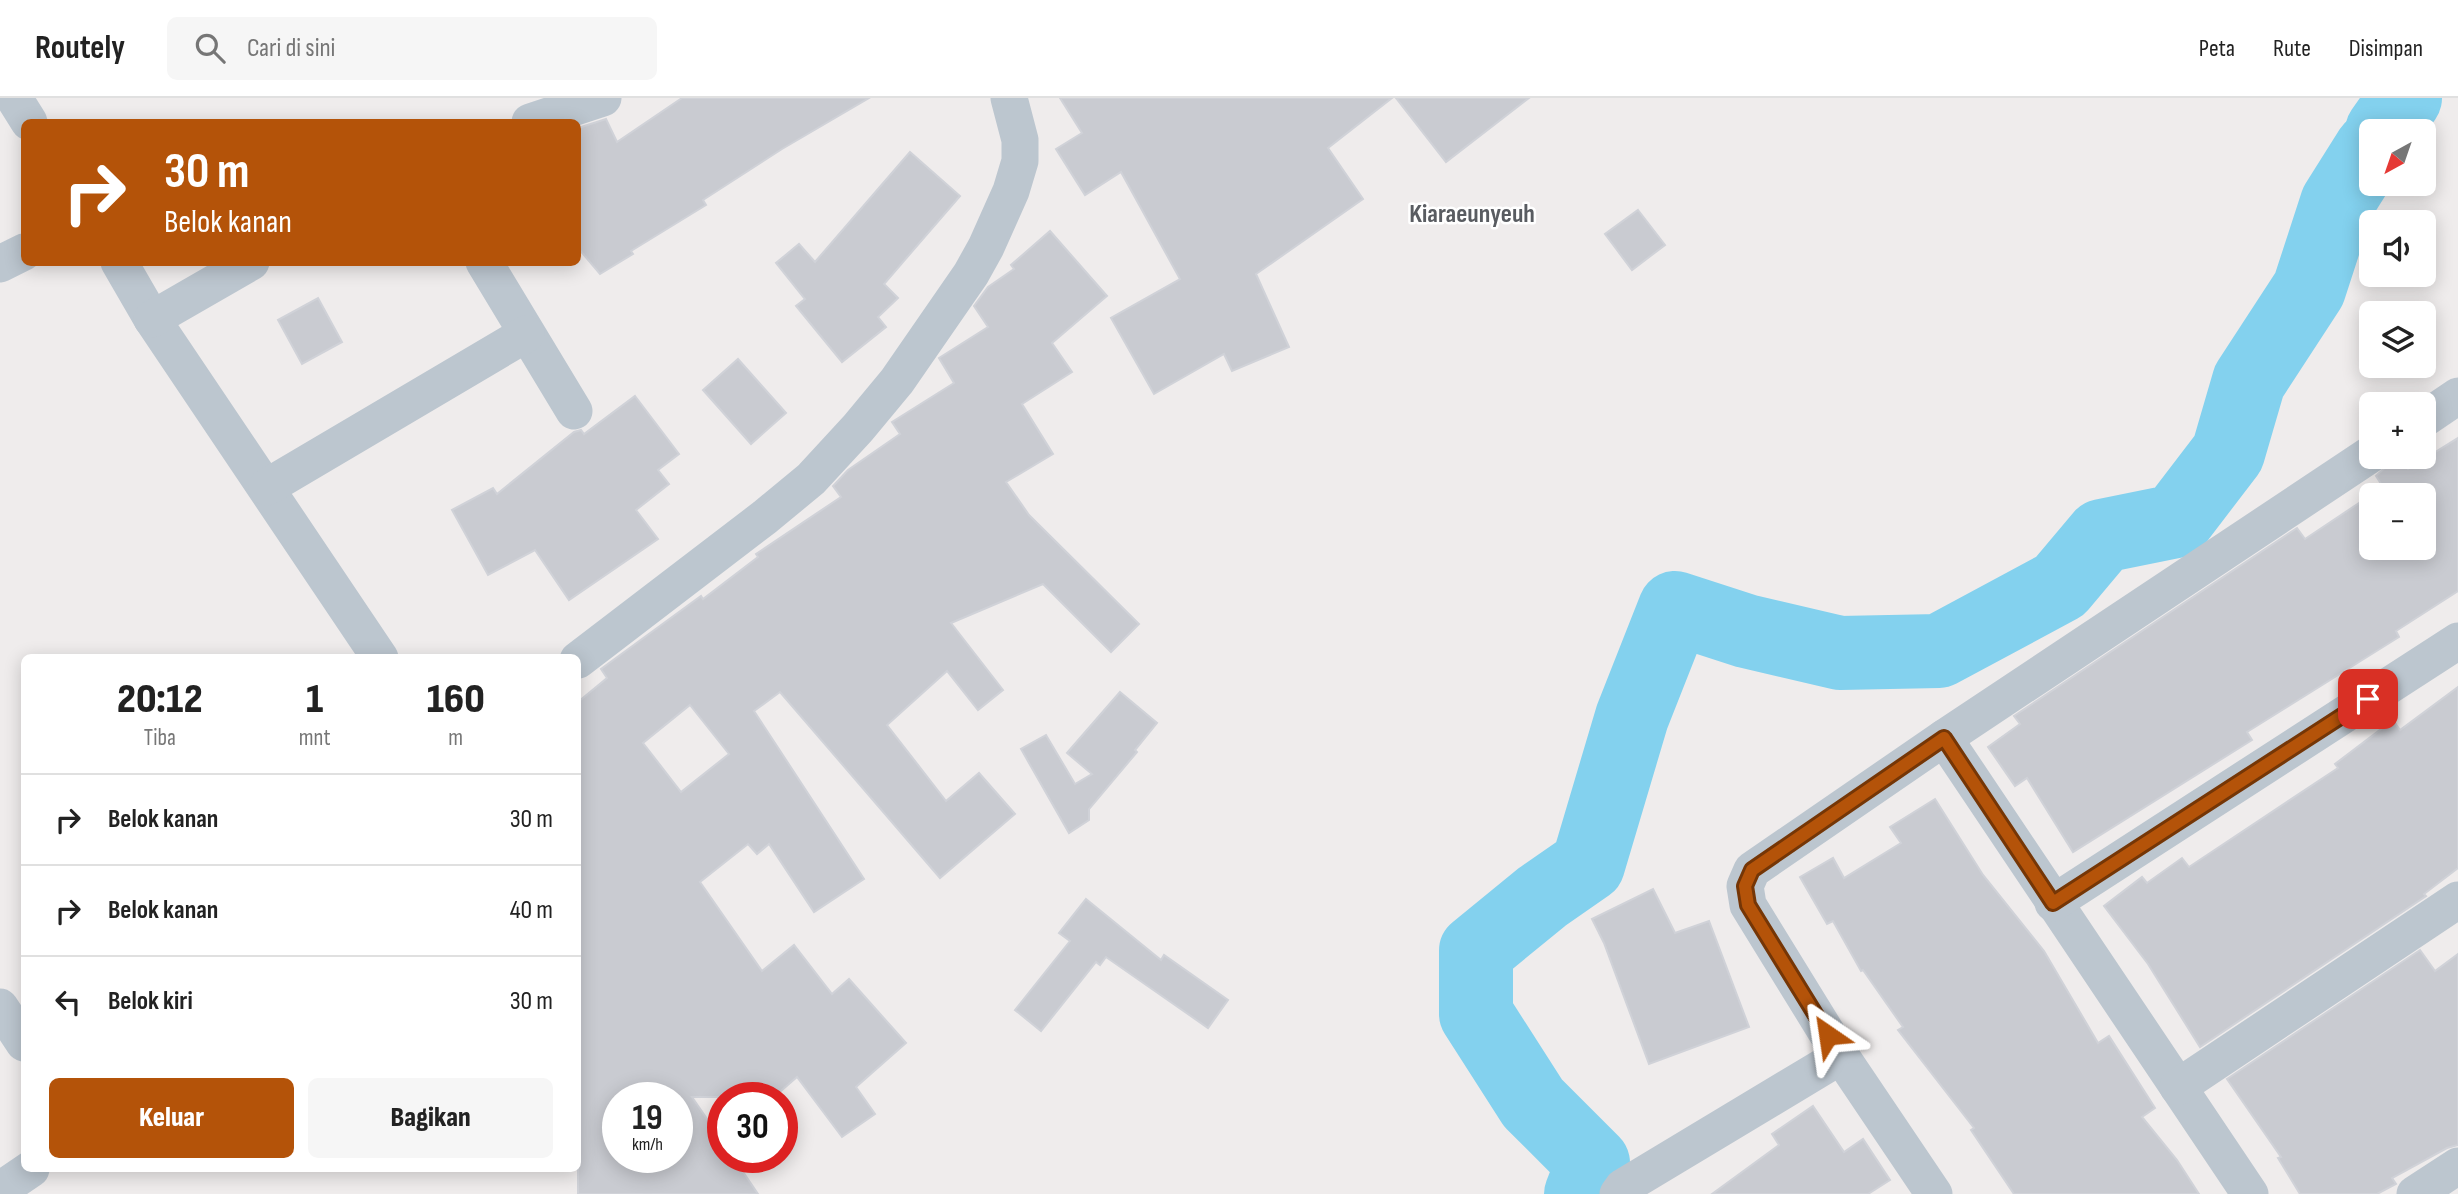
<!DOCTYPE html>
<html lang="id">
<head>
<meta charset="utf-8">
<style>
	body { margin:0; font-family:"Sofia Sans Condensed",sans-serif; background:#f6f6f6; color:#222; height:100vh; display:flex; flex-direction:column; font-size:26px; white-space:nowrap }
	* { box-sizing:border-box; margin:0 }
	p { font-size:23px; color:#767676 }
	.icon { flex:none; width:38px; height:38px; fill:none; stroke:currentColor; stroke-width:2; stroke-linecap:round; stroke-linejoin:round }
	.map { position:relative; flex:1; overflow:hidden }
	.panel { position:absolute; left:21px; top:556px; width:560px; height:518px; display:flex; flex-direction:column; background:#fff; border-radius:10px; box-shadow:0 4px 18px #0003 }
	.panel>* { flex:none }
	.top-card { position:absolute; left:21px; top:21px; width:560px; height:147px; border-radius:10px; box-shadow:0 4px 18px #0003; background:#b45309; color:#fff; overflow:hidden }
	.needle { width:46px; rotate:220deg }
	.controls { position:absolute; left:2359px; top:21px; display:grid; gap:14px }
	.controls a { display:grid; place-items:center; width:77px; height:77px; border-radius:10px; background:#fff; box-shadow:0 4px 18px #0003; font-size:35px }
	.speed { position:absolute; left:602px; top:984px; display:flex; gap:14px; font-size:35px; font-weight:700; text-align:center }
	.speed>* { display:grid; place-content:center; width:91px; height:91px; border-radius:50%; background:#fff; box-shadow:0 4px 18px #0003; line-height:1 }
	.speed small { font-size:18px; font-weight:400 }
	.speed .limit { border:10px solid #d22; background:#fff; color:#111 }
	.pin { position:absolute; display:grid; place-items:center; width:60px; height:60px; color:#fff; margin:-30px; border-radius:14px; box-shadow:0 4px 10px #0006 }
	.me { position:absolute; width:77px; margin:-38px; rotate:328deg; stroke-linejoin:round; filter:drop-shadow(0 0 5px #0008) }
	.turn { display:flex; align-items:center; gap:24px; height:147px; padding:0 28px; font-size:32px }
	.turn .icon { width:91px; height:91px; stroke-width:2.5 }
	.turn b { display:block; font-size:49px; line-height:60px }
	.eta { display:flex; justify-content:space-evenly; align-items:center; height:119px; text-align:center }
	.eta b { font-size:42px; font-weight:800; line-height:49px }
	.cta { display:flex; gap:14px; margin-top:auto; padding:14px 28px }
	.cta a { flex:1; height:80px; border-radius:10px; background:#b45309; color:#fff; font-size:28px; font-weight:800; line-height:80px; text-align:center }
	.cta a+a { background:#f6f6f6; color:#222 }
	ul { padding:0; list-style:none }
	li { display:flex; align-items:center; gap:21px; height:91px; padding:0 28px; border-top:2px solid #e0e0e0 }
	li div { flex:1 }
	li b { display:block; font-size:26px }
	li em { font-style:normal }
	header { display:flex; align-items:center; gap:42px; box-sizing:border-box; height:98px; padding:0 35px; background:#fff; border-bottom:2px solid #e0e0e0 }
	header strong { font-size:33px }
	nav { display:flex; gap:38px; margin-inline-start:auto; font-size:24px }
	.search { width:490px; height:63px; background:#f6f6f6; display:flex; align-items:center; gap:18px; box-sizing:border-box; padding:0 24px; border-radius:10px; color:#767676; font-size:26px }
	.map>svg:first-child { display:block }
</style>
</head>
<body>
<header>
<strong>Routely</strong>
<div class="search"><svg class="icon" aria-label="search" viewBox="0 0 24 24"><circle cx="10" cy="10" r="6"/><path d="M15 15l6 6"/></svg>Cari di sini</div>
<nav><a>Peta</a><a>Rute</a><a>Disimpan</a></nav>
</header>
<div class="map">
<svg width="2458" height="1096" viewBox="0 0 2458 1096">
	<rect width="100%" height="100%" fill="#efecec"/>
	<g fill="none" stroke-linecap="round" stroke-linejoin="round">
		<g stroke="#83d1ee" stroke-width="74">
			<path d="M2382,33L2405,0"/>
			<path d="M1581,1096L1593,1065L1533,1005L1476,916V853L1542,799L1588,767L1632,619L1675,510L1746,533L1840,555L1939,553L2060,488L2102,438L2176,423L2228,355L2249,283L2309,191L2337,105L2371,51"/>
		</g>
	</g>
	<g fill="#c9cbd1" stroke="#d0d2d8" stroke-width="2" fill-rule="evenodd">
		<path d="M682,0H869L782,51L703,102L706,107L631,153L633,156L600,176L578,150V30L606,21L617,44Z"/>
		<path d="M1060,0H1392L1328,50L1363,101L1256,176L1289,249L1232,273L1224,256L1154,296L1111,220L1180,181L1121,74L1085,97L1056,51L1082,35Z"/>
		<path d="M1396,0H1529L1446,64Z"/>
		<path d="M910,54L960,98L884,186L898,200L878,219L886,229L842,264L796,208L805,201L776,165L799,146L815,164Z"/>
		<path d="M1638,112L1665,147L1632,172L1605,136Z"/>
		<path d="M1050,133L1107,198L1052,245L1072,274L1022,306L1053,356L1006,384L1029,417L1139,526L1111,554L1043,486L951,525L1003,592L978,612L947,573L887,627L946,703L979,675L1015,716L940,780L780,594L754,613L864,781L814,814L769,746L757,756L748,746L700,784L762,873L794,847L832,896L849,881L906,945L856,989L875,1016L842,1039L797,979L774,999H692L723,1044V1059H733L758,1096H578V604L607,580L601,571L701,498L703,501L758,459L756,456L841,399L833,388L848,372L900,336L892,324L954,285L939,260L988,229L974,208L988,189L1014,171L1011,167ZM690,607L729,656L681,694L643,645ZM618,999H677V1059H618Z"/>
		<path d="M318,200L342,244L302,266L278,222Z"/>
		<path d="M738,261L786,315L751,346L703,292Z"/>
		<path d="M635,298L679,356L658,372L669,386L636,412L658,441L569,502L535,452L488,477L452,412L493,390L497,396L574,334L581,332L584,336Z"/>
		<path d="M2458,340V493L2396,533L2399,539L2247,634L2252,642L2073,754L2027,680L2015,688L1988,649L2020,626L2014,618L2297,430L2305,441L2383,389L2376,378L2389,366L2391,359H2400L2408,371ZM2371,397H2424V450H2371Z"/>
		<path d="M2458,589V770L2424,796L2426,798L2200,949L2148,866L2104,808L2142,779L2147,785L2182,760L2189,769L2338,670L2335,666L2393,622L2400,632Z"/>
		<path d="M1120,594L1157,625L1135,652L1137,654L1089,711V722L1069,735L1021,651L1046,637L1075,686L1092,676L1067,655Z"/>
		<path d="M1935,701L1983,777L2044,853L2098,945L2109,938L2155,1010L2142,1019L2177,1062L2199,1096H2014L1971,1032L1974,1030L1898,932L1903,929L1863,872L1861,873L1833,823L1827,826L1800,779L1833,760L1844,780L1901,745L1890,729Z"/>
		<path d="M1653,791L1675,835L1709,823L1749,929L1649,966L1604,845L1592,821Z"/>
		<path d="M1086,801L1161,862L1164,857L1228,902L1208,930L1106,859L1100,867L1096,864L1041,933L1015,912L1070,843L1059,835Z"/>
		<path d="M2420,852L2435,873L2458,856V1047L2447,1050L2392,1080L2396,1086L2377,1096H2300L2278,1060L2281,1059L2227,981Z"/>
		<path d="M1813,1008L1844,1054L1863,1041L1890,1082L1868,1096H1712L1779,1047L1772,1036Z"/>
	</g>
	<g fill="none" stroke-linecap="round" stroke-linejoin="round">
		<g stroke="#bcc6cf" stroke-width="37">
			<path d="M14,0L29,24"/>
			<path d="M530,24L603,0"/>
			<path d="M119,164L152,221L380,560"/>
			<path d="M484,164L574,313"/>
			<path d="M0,166L24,154"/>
			<path d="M152,221L251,164"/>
			<path d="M2424,321L2458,298"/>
			<path d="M267,389L526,236"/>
			<path d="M578,562L765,419L811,381L858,330L897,283L971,176L986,149L1011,93L1020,63V42L1009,0"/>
			<path d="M1944,640L2250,1096"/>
			<path d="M2053,805L2458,543"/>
			<path d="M0,909L24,945"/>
			<path d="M2178,989L2458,802"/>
			<path d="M0,1092L31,1071"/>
			<path d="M1618,1096L1623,1089L1841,958"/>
			<path d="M1934,1096L1841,958L1748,807L1745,788L1752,772L1944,640L2371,356"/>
			<path d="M2415,1096L2458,1068"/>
		</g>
	</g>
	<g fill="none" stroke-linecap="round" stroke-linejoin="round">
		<defs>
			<path id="route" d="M1828,937L1748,807L1745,788L1752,772L1944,640L2053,805L2368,601"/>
		</defs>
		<use href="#route" stroke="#753606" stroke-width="18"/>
		<use href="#route" stroke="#b45309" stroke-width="12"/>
	</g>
	<g text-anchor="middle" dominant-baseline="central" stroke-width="5" stroke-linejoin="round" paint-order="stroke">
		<g font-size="26" font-weight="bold" fill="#595c61" stroke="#fff">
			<text x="1472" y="116">Kiaraeunyeuh</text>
		</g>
	</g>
</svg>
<div class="controls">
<a><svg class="needle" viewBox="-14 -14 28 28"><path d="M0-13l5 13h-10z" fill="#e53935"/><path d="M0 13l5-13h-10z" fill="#767676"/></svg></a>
<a><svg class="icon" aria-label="sound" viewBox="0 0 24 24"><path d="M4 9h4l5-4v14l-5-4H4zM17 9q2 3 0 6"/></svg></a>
<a><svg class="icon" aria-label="layers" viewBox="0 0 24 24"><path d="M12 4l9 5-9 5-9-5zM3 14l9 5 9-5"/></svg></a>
<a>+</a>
<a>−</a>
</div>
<div class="speed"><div>19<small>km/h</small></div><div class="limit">30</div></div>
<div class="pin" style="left:2368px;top:601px;background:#d93025"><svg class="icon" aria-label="arrive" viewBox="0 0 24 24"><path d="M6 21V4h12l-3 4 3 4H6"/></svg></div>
<svg class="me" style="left:1828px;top:937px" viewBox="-20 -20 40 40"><path d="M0-17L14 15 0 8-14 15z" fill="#b45309" stroke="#fff" stroke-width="4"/></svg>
<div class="top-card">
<div class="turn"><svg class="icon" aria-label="right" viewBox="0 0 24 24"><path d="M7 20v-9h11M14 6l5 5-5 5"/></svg><div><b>30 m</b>Belok kanan</div></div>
</div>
<section class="panel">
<div class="eta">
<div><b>20:12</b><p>Tiba</p></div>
<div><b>1</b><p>mnt</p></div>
<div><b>160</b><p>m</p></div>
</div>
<ul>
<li><svg class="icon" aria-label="right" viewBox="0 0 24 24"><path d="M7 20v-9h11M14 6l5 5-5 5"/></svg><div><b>Belok kanan</b></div><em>30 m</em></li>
<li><svg class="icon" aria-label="right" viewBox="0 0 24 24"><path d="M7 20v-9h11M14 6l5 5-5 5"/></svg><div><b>Belok kanan</b></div><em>40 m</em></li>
<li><svg class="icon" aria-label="left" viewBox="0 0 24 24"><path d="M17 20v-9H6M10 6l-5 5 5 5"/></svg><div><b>Belok kiri</b></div><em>30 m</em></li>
</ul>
<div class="cta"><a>Keluar</a><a>Bagikan</a></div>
</section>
</div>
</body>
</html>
